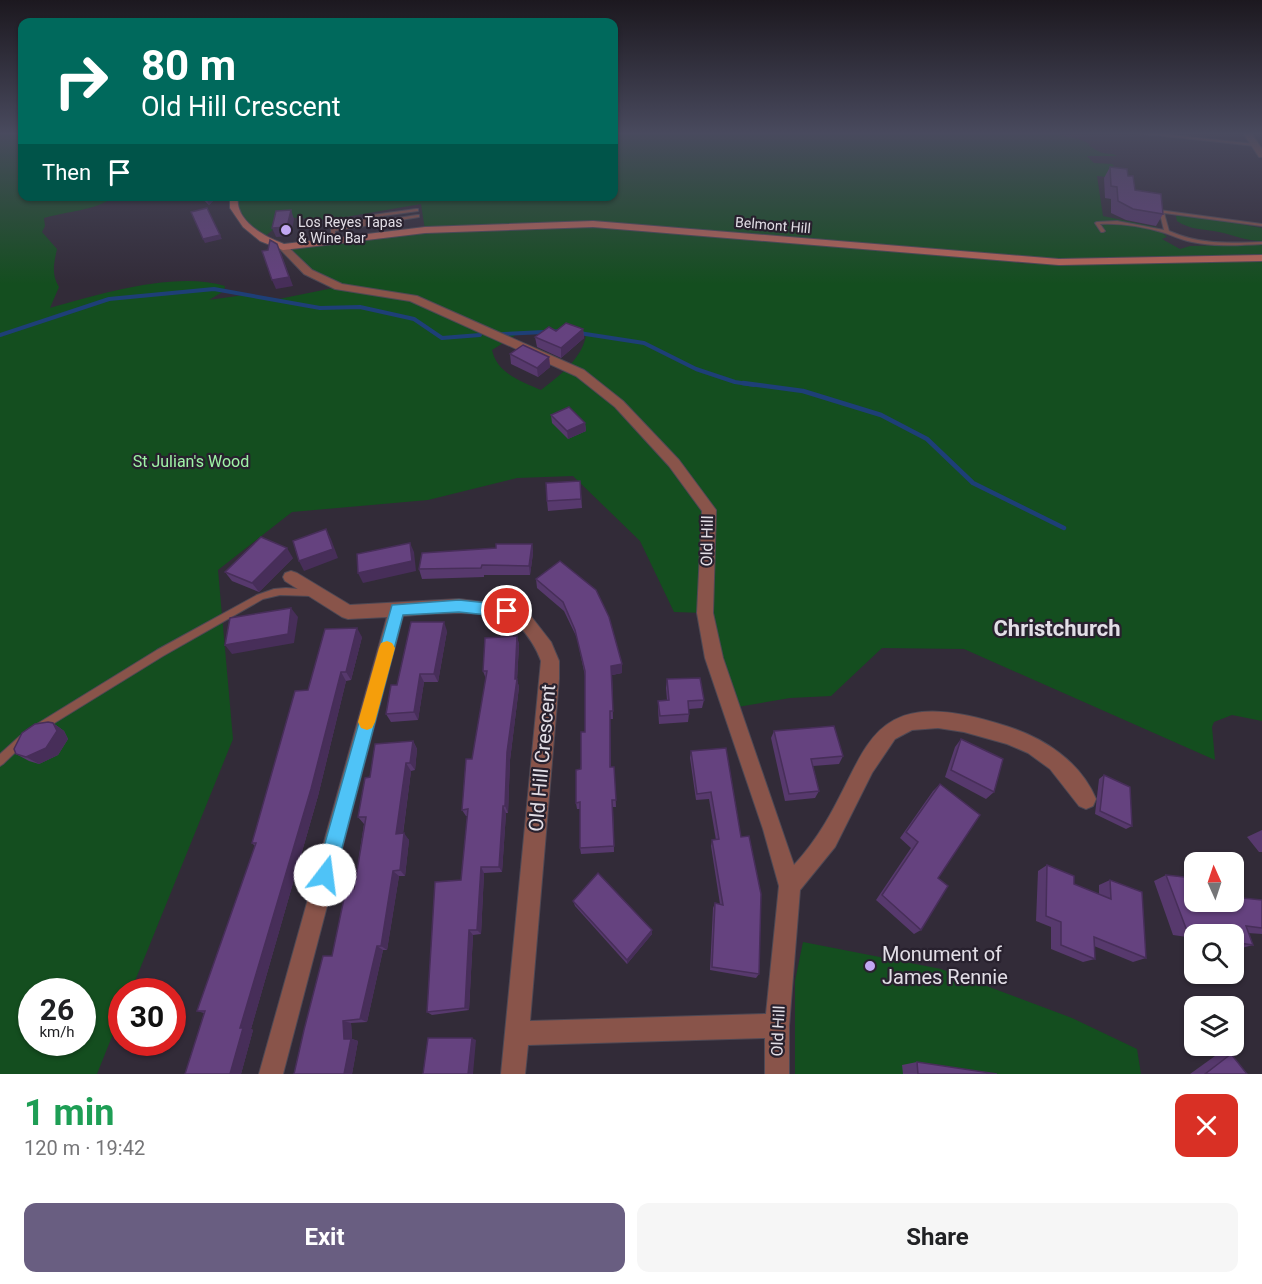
<!DOCTYPE html>
<html lang="en">
<head>
<meta charset="utf-8">
<style>
	body { margin:0; font-family:Roboto,sans-serif; background:#f6f6f6; color:#202124; height:100vh; display:flex; flex-direction:column; font-size:22px; white-space:nowrap }
	* { box-sizing:border-box; margin:0 }
	p { font-size:20px; color:#757577 }
	.icon { flex:none; width:33px; height:33px; fill:none; stroke:currentColor; stroke-width:2; stroke-linecap:round; stroke-linejoin:round }
	.map { position:relative; height:1074px; overflow:hidden }
	.drawer { display:flex; flex-direction:column; background:#fff; flex:1 }
	.drawer>* { flex:none }
	.guide { position:absolute; left:18px; top:18px; width:600px; height:183px; border-radius:12px; box-shadow:0 2px 4px #0004; background:#00695c; color:#fff; overflow:hidden }
	.needle { width:39px; rotate:357deg }
	.tools { position:absolute; left:1184px; top:852px; display:grid; gap:12px }
	.tools a { display:grid; place-items:center; width:60px; height:60px; border-radius:12px; background:#fff; box-shadow:0 2px 4px #0004; font-size:30px }
	.speed { position:absolute; left:18px; top:978px; display:flex; gap:12px; font-size:30px; font-weight:700; text-align:center }
	.speed>* { display:grid; place-content:center; width:78px; height:78px; border-radius:50%; background:#fff; box-shadow:0 2px 4px #0004; line-height:1 }
	.speed small { font-size:15px; font-weight:400 }
	.speed .limit { border:9px solid #d22; background:#fff; color:#111 }
	.pin { position:absolute; display:grid; place-items:center; width:51px; height:51px; color:#fff; margin:-26px; border:3px solid #fff; border-radius:50%; box-shadow:0 2px 6px #0007 }
	.me { position:absolute; width:66px; margin:-33px; rotate:15deg; stroke-linejoin:round; filter:drop-shadow(0 0 4px #0008) }
	.turn { display:flex; align-items:center; gap:21px; height:126px; padding:0 24px; font-size:27px }
	.turn .icon { width:78px; height:78px; stroke-width:2.5 }
	.turn b { display:block; font-size:42px; line-height:51px }
	.then { display:flex; align-items:center; height:57px; padding:0 24px; background:#0003; gap:12px; font-size:22px }
	.round { display:grid; place-items:center; flex:none; width:63px; height:63px; border-radius:12px; background:#f6f6f6 }
	.headline { display:flex; align-items:center; justify-content:space-between; height:102px; padding:0 24px }
	h1 { font-size:36px; font-weight:700; line-height:45px; color:#1e9e55 }
	.button { display:flex; gap:12px; margin-top:auto; padding:12px 24px }
	.button a { flex:1; height:69px; border-radius:12px; background:#695e81; color:#fff; font-size:24px; font-weight:700; line-height:69px; text-align:center }
	.button a+a { background:#f6f6f6; color:#202124 }
	.map>svg:first-child { display:block }
</style>
</head>
<body>
<div class="map">
<svg width="1262" height="1074" viewBox="0 0 1262 1074">
	<rect width="100%" height="100%" fill="#322b38"/>
	<g fill="#144e1f" fill-rule="evenodd">
		<path d="M0,133H22V196L114,197C94,211 68,211 44,218L45,226L42,232L57,249C54,263 51,274 59,287L50,308C99,294 176,271 225,286L224,291L209,300L244,295L274,300L338,287L308,272L283,247L425,230L421,204L328,220L282,217L276,227L262,239L242,219L234,197L614,196V133H1065L1057,134C1068,138 1080,137 1091,145H1088C1092,147 1095,150 1100,152C1105,155 1111,152 1117,156H1087L1094,163L1112,164L1114,166L1111,169L1117,178L1097,176L1103,216L1156,227L1167,237L1162,239L1180,249L1190,246L1262,244V254L1010,260L1017,263L1057,265L1262,261V721L1232,715L1214,722L1212,727L1215,760L964,649L882,648L831,696L790,698L732,708L705,613L674,612L640,541L573,476L517,478L428,500L292,512L218,570L233,739L131,991L122,992L121,1014L97,1074H0ZM559,330L586,334C584,357 558,377 541,390C520,381 497,373 492,350L519,333ZM32,992H82V1042H32Z"/>
		<path d="M1185,214L1262,228V241C1246,241 1234,235 1219,232C1204,229 1190,230 1177,221L1176,216Z"/>
		<path d="M803,942L941,969L1072,1018L1137,1049L1141,1074H795V981Z"/>
	</g>
	<g fill="none" stroke-linecap="round" stroke-linejoin="round">
		<g stroke="#1e3f77" stroke-width="4">
			<path d="M579,333L644,343L696,369L735,382L754,385"/>
			<path d="M503,334L564,331"/>
			<path d="M0,335L109,299L214,289L320,308L360,307L414,319L442,338L480,335"/>
		</g>
		<path stroke="#1e3f77" stroke-width="4.5" d="M743,383L803,391L881,415L927,439L973,483L1064,528"/>
		<defs>
			<g id="service">
				<path d="M1137,133H1152L1255,144L1257,145L1255,146Z"/>
				<path d="M416,209H418V211L368,218L365,223L417,215H419V217L335,231V241L333,242L331,241V229L360,224L365,216Z"/>
				<path d="M1159,210L1262,224V226L1164,213L1169,231C1201,245 1228,243 1262,242V244C1239,245 1215,247 1192,242C1182,240 1174,236 1165,233C1145,227 1121,223 1100,224L1105,231L1103,232H1101L1095,223L1097,222L1117,221L1164,230Z"/>
				<path d="M286,588L312,590L315,591L316,593L315,595L312,596L280,595L263,599L163,656L43,730L40,731L37,730L35,727L37,724L157,650L257,595L274,589Z"/>
				<path d="M23,735L26,736L28,739L26,742L3,764L0,766V754L20,736Z"/>
			</g>
			<path id="minor" d="M280,245H286L312,270L342,284L417,296L584,370L623,401L679,460L716,510L713,613L723,658L794,865C876,777 842,673 1006,726C1044,738 1080,761 1096,799L1093,806L1086,809L1079,806L1050,769L1028,753L1007,744L964,732L938,728L912,730L895,739L872,773L835,847L800,890L789,1026V1074H765V1038L528,1045L525,1074H501L541,661C537,649 528,635 519,626C499,607 430,614 403,616L283,1074H259L387,617L348,619L342,617L285,581L283,577L285,573L291,571L297,573L350,605L459,599L513,606L530,615L551,642L559,661V679L530,1021L766,1014L779,886L763,829L705,658L697,613L702,511L669,466L615,407L576,376L410,301L335,289L304,274L280,249Z"/>
			<path id="tertiary" d="M1243,133H1251L1262,149V157H1259Z"/>
			<path id="secondary" d="M230,196H238C234,221 265,237 284,244L425,227L593,221L1059,259L1262,255V261L1059,265L593,227L425,233L283,250L260,241L243,227L230,208Z"/>
		</defs>
		<use href="#service" stroke="#4e4854" stroke-width="2"/>
		<use href="#minor" stroke="#4e4854" stroke-width="2"/>
		<use href="#tertiary" stroke="#4e4854" stroke-width="2"/>
		<use href="#secondary" stroke="#4e4854" stroke-width="2"/>
		<use href="#service" fill="#89544a" fill-rule="evenodd"/>
		<use href="#minor" fill="#89544a" fill-rule="evenodd"/>
		<use href="#tertiary" fill="#89544a" fill-rule="evenodd"/>
		<use href="#secondary" fill="#bb6658" fill-rule="evenodd"/>
	</g>
	<g fill="#57396d">
		<path d="M1110,167L1128,176L1135,190L1163,214L1156,226L1126,220L1111,213V199L1105,198L1104,178Z"/>
		<path d="M199,196H218L209,205Z"/>
		<path d="M583,329L584,338L561,358L537,347L535,337L556,331Z"/>
		<path d="M510,354L549,357L550,367L538,377L511,364Z"/>
		<path d="M551,415L585,423L586,431L568,439L552,423Z"/>
		<path d="M580,481L582,508L548,511L547,501Z"/>
		<path d="M532,544L533,553L530,575H484V577L422,579L419,569L496,548Z"/>
		<path d="M293,558L259,592L232,581L225,572Z"/>
		<path d="M560,561L622,664V673L612,675L613,719H610L611,767H614L616,807H613L614,852L581,854L580,848V809H577L576,803L585,732V676L577,638L564,611L537,588L536,579Z"/>
		<path d="M447,631L438,682H424L418,720L391,722L386,714L397,685Z"/>
		<path d="M517,636L519,645L517,680L519,687L510,760L508,813H506L502,872L484,873L481,934L473,935L469,1010L432,1015L427,1012L461,880L468,816H466L462,810L472,759L486,679L483,671Z"/>
		<path d="M362,637L351,680L346,681L318,796L251,1029L253,1030L241,1074H185L204,1013L197,1011L255,846L252,843L308,690Z"/>
		<path d="M667,679L704,700L702,708L689,709V714L688,722L659,724L658,709V701L667,700L666,688Z"/>
		<path d="M53,723L64,731L68,739L58,755L39,764L29,761L16,754Z"/>
		<path d="M774,731L843,756L839,764L813,766L819,791L815,798L785,801L771,738Z"/>
		<path d="M961,739L994,792L986,799L945,777L955,747Z"/>
		<path d="M413,741L417,749L415,770L411,771L403,834L409,840L405,876H399L387,950H383L367,1022L351,1023L352,1039L358,1041L352,1074L332,956L354,889L364,824L358,817L370,777Z"/>
		<path d="M726,748L759,974L756,978L710,970L713,908L715,903L720,904L711,846L712,840H716L709,799L696,800L690,758L691,751Z"/>
		<path d="M1104,775L1132,826L1126,829L1095,814L1099,779Z"/>
		<path d="M940,784L938,878L921,930L914,934L876,900L911,848L900,838L933,791Z"/>
		<path d="M1262,830V852H1259L1247,837Z"/>
		<path d="M1047,865L1074,884L1099,894V885L1110,880L1146,958L1133,962L1094,946L1095,959L1083,962L1051,949V927L1036,921L1038,871Z"/>
		<path d="M1166,875L1194,902L1262,900V934L1248,933L1253,945L1238,949L1233,948V934H1194V938L1173,935L1154,881Z"/>
		<path d="M573,901L652,934L627,964L575,906Z"/>
		<path d="M1231,1054L1247,1074H1190L1215,1056Z"/>
		<path d="M917,1062L997,1074H903L902,1065Z"/>
	</g>
	<g fill="#472e59">
		<path d="M208,196H218L209,205L206,198Z"/>
		<path d="M291,210L294,219L291,236L276,237L272,228Z"/>
		<path d="M220,235L222,239L205,243L203,239Z"/>
		<path d="M281,253L293,286L276,289L272,280Z"/>
		<path d="M583,329L584,338L561,358V348Z"/>
		<path d="M549,357L550,367L538,377L537,368Z"/>
		<path d="M585,423L586,431L568,439L567,431Z"/>
		<path d="M326,529L331,539L338,558L304,571L299,561Z"/>
		<path d="M410,543L414,552L416,571L363,583L358,573Z"/>
		<path d="M532,544L533,553L530,575L529,566Z"/>
		<path d="M287,548L293,558L259,592L252,583Z"/>
		<path d="M291,608L298,617L294,643L232,654L225,645Z"/>
		<path d="M444,622L447,631L438,682L434,674Z"/>
		<path d="M357,628L362,637L351,680L346,672Z"/>
		<path d="M517,636L519,645L517,680L519,687L510,760L508,813L505,806L507,752L515,679Z"/>
		<path d="M622,664V673L612,675L613,719L611,666Z"/>
		<path d="M341,672L346,681L318,796L251,1029L253,1030L241,1074H230L240,1028Z"/>
		<path d="M420,674L424,682L418,720L414,712Z"/>
		<path d="M53,723L64,731L68,739L58,755L39,764L26,757Z"/>
		<path d="M413,741L417,749L415,770L410,763Z"/>
		<path d="M406,763L411,771L402,840L396,834Z"/>
		<path d="M503,806L506,813L502,872L499,867Z"/>
		<path d="M404,833L409,840L405,876L400,870Z"/>
		<path d="M481,867L484,873L481,934L477,930Z"/>
		<path d="M393,871L399,876L387,950L381,946Z"/>
		<path d="M469,930L473,935L469,1010L465,1008Z"/>
		<path d="M652,930V934L627,964V960Z"/>
		<path d="M377,946L383,950L367,1022L360,1019Z"/>
		<path d="M343,1021L351,1023L352,1039L358,1041L352,1074H344Z"/>
		<path d="M472,1038L476,1040L473,1074H468Z"/>
	</g>
	<g fill="#65427f" stroke="#472e59" stroke-width="1.5">
		<path d="M1110,167L1127,169L1128,176H1133L1135,190L1161,194L1163,214L1133,209L1118,201L1117,187L1111,186Z"/>
		<path d="M207,208L220,235L203,239L191,212Z"/>
		<path d="M291,210L287,227L272,228L276,211Z"/>
		<path d="M270,240L277,244L289,277L272,280L262,251L268,250Z"/>
		<path d="M566,323L583,329L561,348L535,337L549,327L556,331Z"/>
		<path d="M523,345L549,357L537,368L510,354Z"/>
		<path d="M569,407L585,423L567,431L551,415Z"/>
		<path d="M580,481L581,499L547,501L546,483Z"/>
		<path d="M326,529L333,549L299,561L293,541Z"/>
		<path d="M261,537L287,548L252,583L225,572Z"/>
		<path d="M410,543L412,561L358,573L357,554Z"/>
		<path d="M496,544H532L529,566L482,565L481,568L419,569L422,553L496,548Z"/>
		<path d="M560,561L596,590L609,617L622,664L611,666L613,711H610V767H614L616,800H612L614,846L580,848V802L576,803V770L581,769V732H585V671L575,630L563,602L536,579Z"/>
		<path d="M291,608L288,634L225,645L230,618Z"/>
		<path d="M411,622H444L434,674H420L414,712L386,714L391,685H397Z"/>
		<path d="M357,628L346,672H341L311,789L240,1028H243L230,1074H185L205,1011H197L256,843H252L295,691L308,690L325,629Z"/>
		<path d="M517,636L515,679H517L507,752L505,806H503L499,867H481L477,930H469L465,1008L427,1012L435,882L461,880L468,809L462,810L466,759H472L487,671H483L485,638Z"/>
		<path d="M700,678L704,700L688,701L689,714L660,716L658,701L669,700L667,679Z"/>
		<path d="M48,722L53,723L57,731L46,748L26,757L16,754L14,749L22,733L35,724Z"/>
		<path d="M834,726L843,756L811,759L819,791L789,794L774,731Z"/>
		<path d="M961,739L1003,759L994,792L951,770Z"/>
		<path d="M413,741L410,763H406L396,834L404,833L400,870L393,871L381,946H377L360,1019L343,1021L344,1039H351L344,1074H294L304,1030L323,956H332L346,889H354L366,817H358L365,778L370,777L375,744Z"/>
		<path d="M726,748L741,837L749,836L761,894L759,974L712,967L715,903L723,905L712,840L719,839L711,792L697,794L691,751Z"/>
		<path d="M1104,775L1130,787L1132,826L1100,811Z"/>
		<path d="M940,784L980,815L938,878L948,886L921,930L882,895L918,842L906,832Z"/>
		<path d="M1047,865L1074,876V884L1111,899L1110,880L1142,892L1146,958L1094,937L1095,959L1061,945V922L1046,916Z"/>
		<path d="M598,873L652,930L627,960L573,901Z"/>
		<path d="M1166,875L1193,878L1194,882V902H1233V897L1262,900V928L1246,926L1253,945L1233,942V934H1217L1187,931Z"/>
		<path d="M428,1038H472L468,1074H423Z"/>
		<path d="M1231,1054L1247,1074H1205Z"/>
		<path d="M917,1062L997,1074H918Z"/>
	</g>
	<linearGradient id="sky" x2="0" y2="1"><stop stop-color="#1c181f"/><stop offset="0.47" stop-color="#494a5e"/><stop offset="1" stop-color="#494a5e" stop-opacity="0"/></linearGradient>
	<rect width="1262" height="284" fill="url(#sky)"/>
	<path fill="#4fc3f7" stroke="#337fa1" stroke-width="1.5" d="M459,600L507,605L513,607L515,611L513,616L507,617L459,612L403,615L335,875L332,882L325,885L318,882L316,875L392,605Z"/>
	<path fill="#f59e0b" d="M387,641L392,643L395,648L375,722L372,728L367,730L361,728L358,722L379,648L381,643Z"/>
	<g fill="#c2a8f3" stroke="#28212e" stroke-width="2">
		<circle cx="286" cy="230" r="6"/>
		<circle cx="870" cy="966" r="6"/>
	</g>
	<g text-anchor="middle" dominant-baseline="central" stroke-width="4.5" stroke-linejoin="round" paint-order="stroke">
		<g font-size="14" fill="#e2dee6" stroke="#28212e" text-anchor="start">
			<text x="298" y="222">Los Reyes Tapas<tspan x="298" dy="16">&amp; Wine Bar</tspan></text>
		</g>
		<g font-size="14" fill="#e2dee6" stroke="#28212e">
			<text transform="translate(773 225) rotate(5)">Belmont Hill</text>
		</g>
		<g font-size="16" fill="#9ff4a7" stroke="#28212e">
			<text x="191" y="461">St Julian's Wood</text>
		</g>
		<g font-size="16" fill="#e2dee6" stroke="#28212e">
			<text transform="translate(707 541) rotate(-89)">Old Hill</text>
			<text transform="translate(778 1031) rotate(-87)">Old Hill</text>
		</g>
		<g font-size="20" fill="#e2dee6" stroke="#28212e">
			<text transform="translate(542 758) rotate(-85)">Old Hill Crescent</text>
		</g>
		<g font-size="20" fill="#e2dee6" stroke="#28212e" text-anchor="start">
			<text x="882" y="954">Monument of<tspan x="882" dy="23">James Rennie</tspan></text>
		</g>
		<g font-size="22" font-weight="bold" fill="#e2dee6" stroke="#28212e">
			<text x="1057" y="628">Christchurch</text>
		</g>
	</g>
</svg>
<div class="tools">
<a><svg class="needle" viewBox="-14 -14 28 28"><path d="M0-13l5 13h-10z" fill="#e53935"/><path d="M0 13l5-13h-10z" fill="#757577"/></svg></a>
<a><svg class="icon" aria-label="search" viewBox="0 0 24 24"><circle cx="10" cy="10" r="6"/><path d="M15 15l6 6"/></svg></a>
<a><svg class="icon" aria-label="layers" viewBox="0 0 24 24"><path d="M12 4l9 5-9 5-9-5zM3 14l9 5 9-5"/></svg></a>
</div>
<div class="speed"><div>26<small>km/h</small></div><div class="limit">30</div></div>
<div class="pin" style="left:507px;top:611px;background:#d93025"><svg class="icon" aria-label="arrive" viewBox="0 0 24 24"><path d="M6 21V4h12l-3 4 3 4H6"/></svg></div>
<svg class="me" style="left:325px;top:875px" viewBox="-20 -20 40 40"><circle r="19" fill="#fff"/><path d="M0-13L10 11 0 6-10 11z" fill="#4fc3f7"/></svg>
<div class="guide">
<div class="turn"><svg class="icon" aria-label="right" viewBox="0 0 24 24"><path d="M7 20v-9h11M14 6l5 5-5 5"/></svg><div><b>80 m</b>Old Hill Crescent</div></div>
<div class="then">Then<svg class="icon" aria-label="arrive" viewBox="0 0 24 24"><path d="M6 21V4h12l-3 4 3 4H6"/></svg></div>
</div>
</div>
<section class="drawer">
<div class="headline"><div><h1>1 min</h1><p>120 m · 19:42</p></div><a class="round" style="background:#d93025;color:#fff"><svg class="icon" aria-label="close" viewBox="0 0 24 24"><path d="M6 6l12 12M18 6L6 18"/></svg></a></div>
<div class="button"><a>Exit</a><a>Share</a></div>
</section>
</body>
</html>
